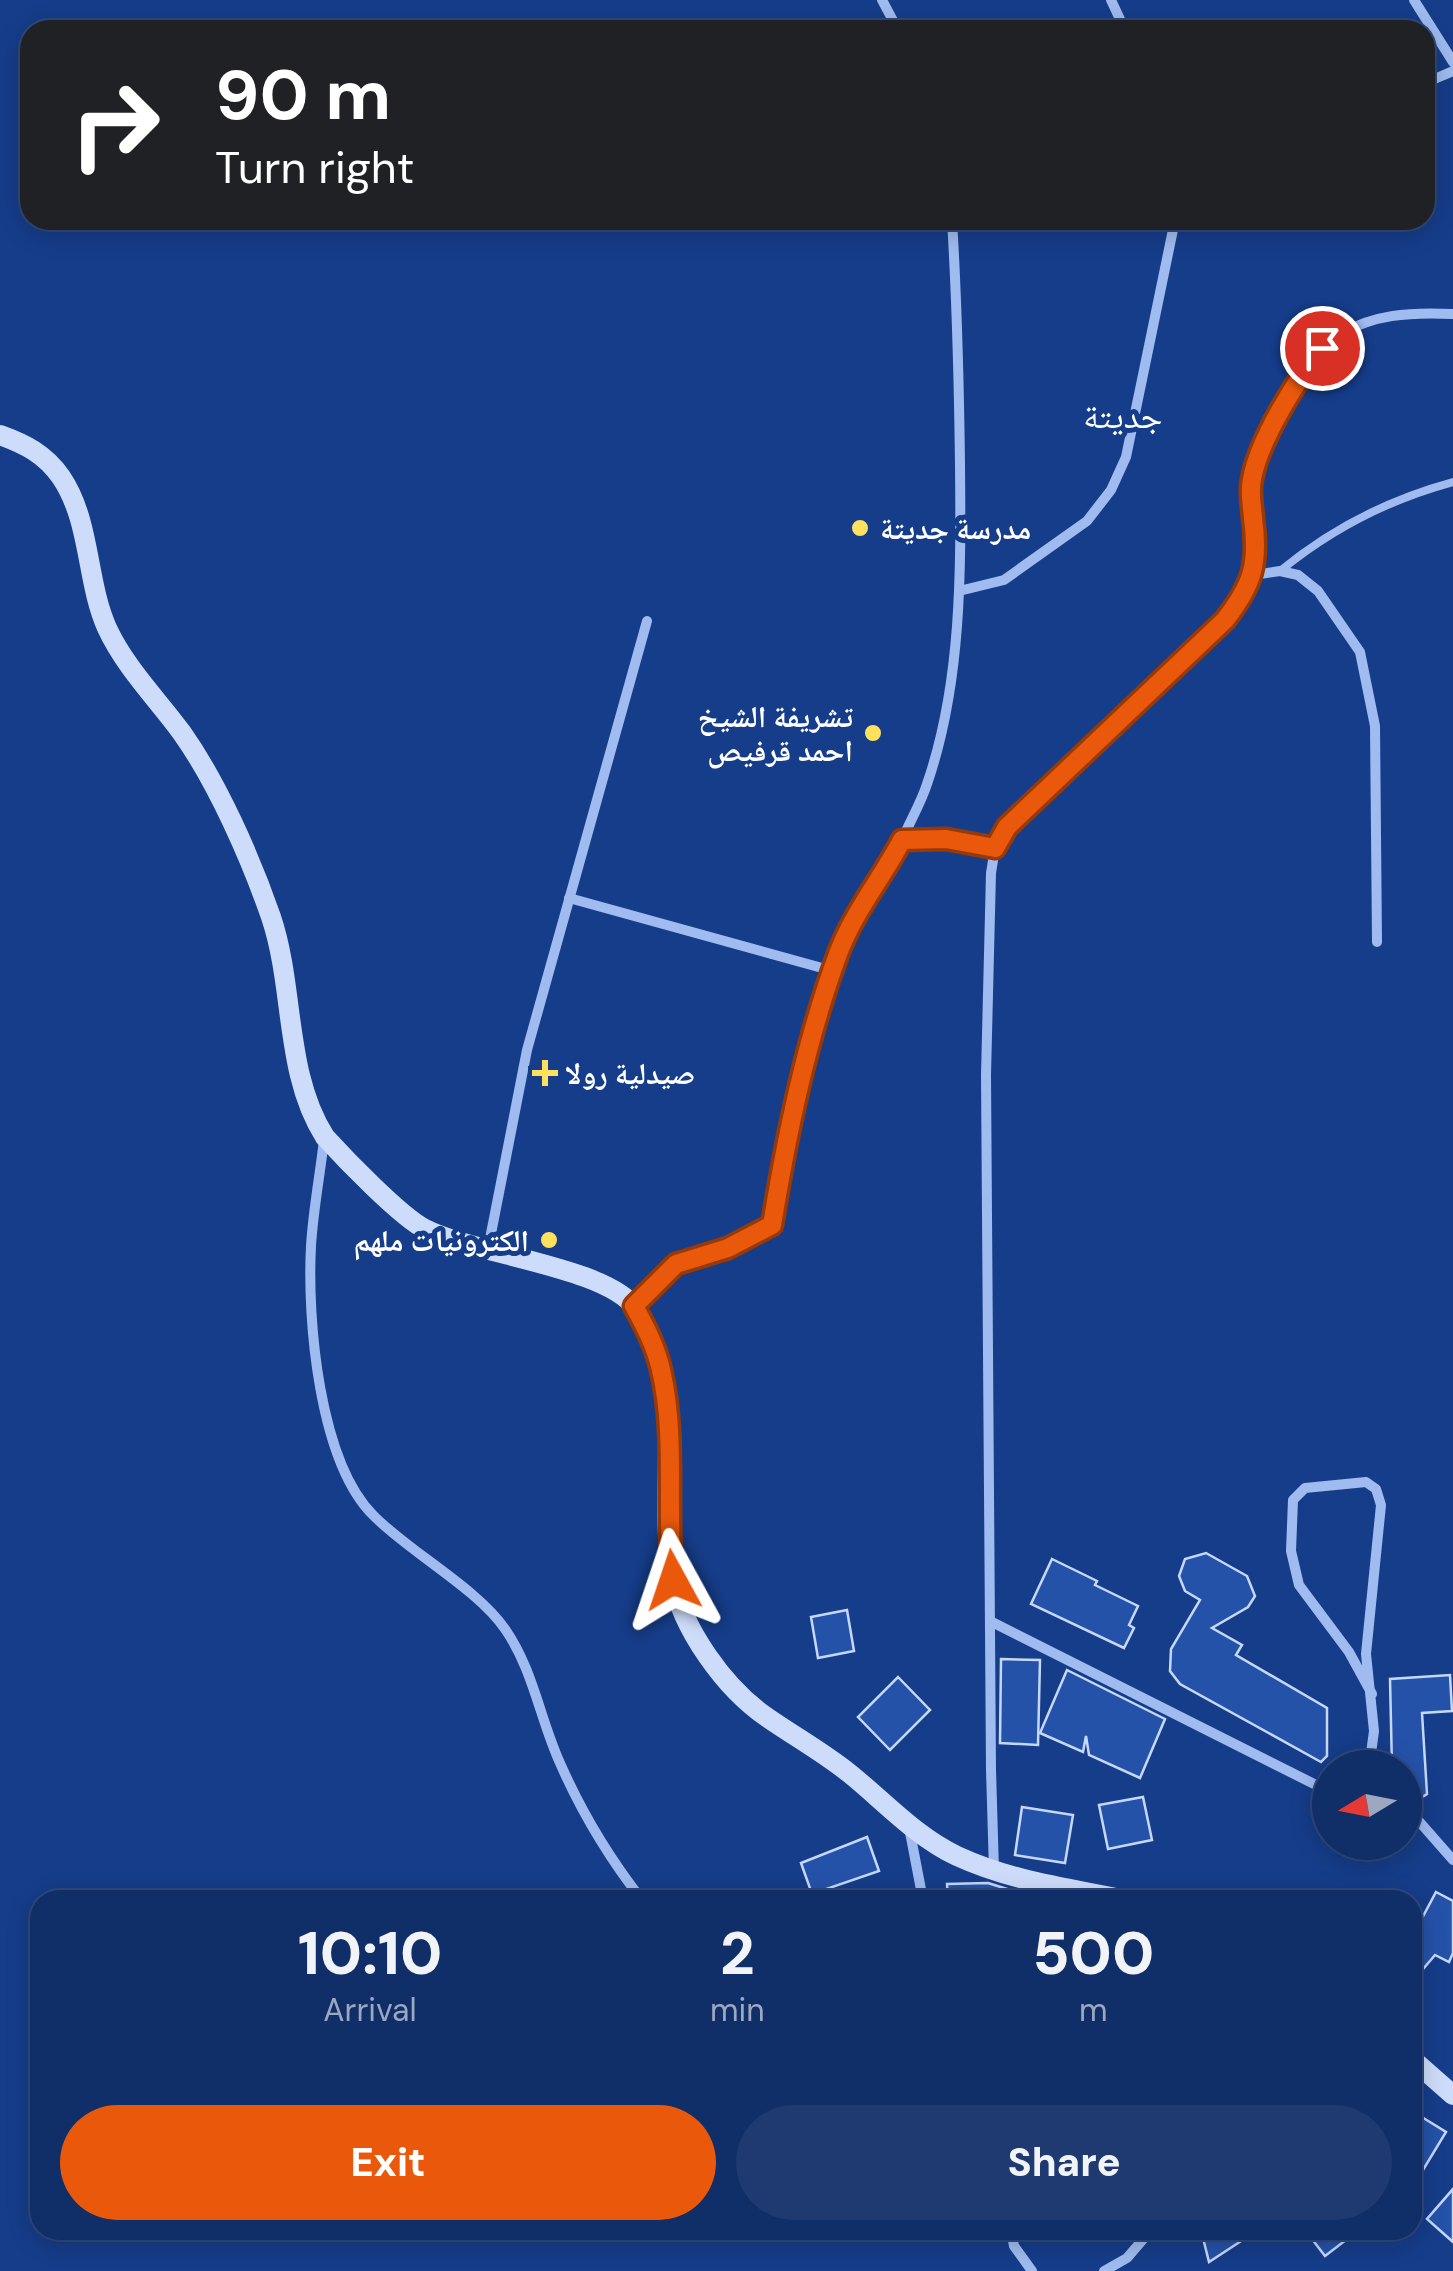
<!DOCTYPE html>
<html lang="en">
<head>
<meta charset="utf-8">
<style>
	body { margin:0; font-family:"DM Sans","Noto Naskh Arabic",sans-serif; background:#1e3a71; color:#f1f3f6; height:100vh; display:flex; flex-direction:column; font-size:38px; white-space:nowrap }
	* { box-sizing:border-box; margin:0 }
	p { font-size:32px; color:#9ca8c0 }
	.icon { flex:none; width:55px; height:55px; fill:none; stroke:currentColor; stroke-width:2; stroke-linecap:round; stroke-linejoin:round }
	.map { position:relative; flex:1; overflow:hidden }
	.details { position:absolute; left:30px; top:1890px; width:1392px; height:350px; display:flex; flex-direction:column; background:#102e68; border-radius:30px; box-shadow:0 5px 25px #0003,0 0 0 2px #304a7c }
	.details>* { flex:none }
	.top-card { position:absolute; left:20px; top:20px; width:1415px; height:210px; border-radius:30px; box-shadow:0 5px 25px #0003,0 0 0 2px #304a7c; background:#202124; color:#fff; overflow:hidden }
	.needle { width:65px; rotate:260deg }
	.fabs { position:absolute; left:1312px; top:1750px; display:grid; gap:20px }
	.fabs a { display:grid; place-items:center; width:110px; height:110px; border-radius:50%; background:#102e68; box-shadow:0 5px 25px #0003,0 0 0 2px #304a7c; font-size:50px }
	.pin { position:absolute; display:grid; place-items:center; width:85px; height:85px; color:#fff; margin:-42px; border:5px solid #fff; border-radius:50%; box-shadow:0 2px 10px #0007 }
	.me { position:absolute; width:110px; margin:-55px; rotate:355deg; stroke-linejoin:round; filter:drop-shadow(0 0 8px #0008) }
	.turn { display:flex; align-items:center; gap:35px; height:210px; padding:0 30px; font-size:45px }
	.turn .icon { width:130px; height:130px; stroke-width:2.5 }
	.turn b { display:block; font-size:70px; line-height:85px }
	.eta { display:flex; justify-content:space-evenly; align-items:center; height:170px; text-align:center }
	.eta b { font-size:60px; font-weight:800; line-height:70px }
	.button { display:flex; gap:20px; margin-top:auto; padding:20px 30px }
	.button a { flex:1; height:115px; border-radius:60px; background:#ea580c; color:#fff; font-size:40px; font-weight:800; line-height:115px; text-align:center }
	.button a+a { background:#1e3a71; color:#f1f3f6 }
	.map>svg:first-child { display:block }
</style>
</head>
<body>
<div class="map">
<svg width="1453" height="2271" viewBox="0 0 1453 2271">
	<rect width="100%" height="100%" fill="#163d8a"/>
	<g fill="#2552a9" stroke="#c5d8fb" stroke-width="2.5">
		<path d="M1206,1553L1247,1576L1255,1596L1248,1607L1212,1628L1242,1645L1236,1655L1327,1708V1756L1321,1762L1180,1684L1170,1671L1171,1649L1200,1600L1185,1591L1179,1576L1185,1559Z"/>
		<path d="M1052,1559L1097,1581L1095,1585L1138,1606L1129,1625L1134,1628L1124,1648L1031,1604Z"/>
		<path d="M847,1610L854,1651L818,1658L811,1617Z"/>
		<path d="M1001,1659L1040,1660L1038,1745L1000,1743Z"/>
		<path d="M1067,1670L1165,1719L1140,1778L1089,1755L1086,1736L1083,1752L1040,1733Z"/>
		<path d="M1450,1675L1452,1711L1422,1713L1427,1794L1419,1799L1405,1790V1768H1392L1390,1679Z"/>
		<path d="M898,1677L930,1710L890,1750L858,1717Z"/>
		<path d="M1143,1797L1152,1840L1108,1849L1099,1805Z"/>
		<path d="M1022,1807L1073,1815L1065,1863L1015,1855Z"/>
		<path d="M867,1837L879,1871L812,1894L801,1863Z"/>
		<path d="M988,1883L1007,1889V1900H948L947,1884Z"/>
		<path d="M1436,1892L1453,1901V1953L1449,1962L1435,1955L1412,1982V1937Z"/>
		<path d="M1412,2111L1446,2132L1423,2170L1412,2163Z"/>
		<path d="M1453,2189V2242L1427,2219Z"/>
		<path d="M1201,2230H1258L1209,2262Z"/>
		<path d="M1305,2230H1359L1325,2256Z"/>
	</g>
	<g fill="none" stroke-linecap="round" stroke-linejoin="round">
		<path stroke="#9fbbef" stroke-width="8" d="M1280,571C1330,530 1390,499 1453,482"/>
		<g stroke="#9fbbef" stroke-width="10">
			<path d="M882,0L898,30"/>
			<path d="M1111,0L1125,30"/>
			<path d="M1414,0L1453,62"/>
			<path d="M1425,83L1453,71"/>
			<path d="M952,220C957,302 959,383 960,465C961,570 962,683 927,784C921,803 910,821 902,840L946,839L995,848"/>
			<path d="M1253,575L1280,571L1298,575L1318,591L1360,652L1375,726L1377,942"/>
			<path d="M959,591L1004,580L1087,521L1111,490L1126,457L1175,220"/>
			<path d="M569,898L833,971"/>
			<path d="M324,1140C320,1175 313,1211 311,1246C307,1320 319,1461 373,1515C409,1552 477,1588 505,1629C533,1669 540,1719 560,1763C581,1811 610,1859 642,1900"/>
			<path d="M488,1249L527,1050L647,621"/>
			<path d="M634,1306L676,1264L728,1248L772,1225C787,1134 806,1041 838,954C853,913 882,878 902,840"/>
			<path d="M990,1621L1330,1792"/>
			<path d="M1369,1768L1374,1731L1366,1654L1381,1505L1376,1489L1366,1482L1305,1488L1293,1500L1291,1551L1299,1585L1349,1652L1372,1694"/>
			<path d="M1405,1812L1417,1819L1453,1860"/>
			<path d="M909,1827L923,1900"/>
			<path d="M994,1871L991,1770L986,1075L991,873L995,848L1007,827L1225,620C1248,590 1259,566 1255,528C1253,513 1250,498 1251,482C1254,461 1268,438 1277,418C1317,333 1359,309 1453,314"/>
			<path d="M1011,2230L1014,2246L1032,2271"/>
			<path d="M1104,2271L1127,2258L1151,2230"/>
		</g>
		<g stroke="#cddcfa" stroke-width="20">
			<path d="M0,435C25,444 45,454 61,477C91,521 86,581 107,628C125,667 157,699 182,733C218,784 251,859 271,917C295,988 284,1073 325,1137C345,1159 401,1217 425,1229C473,1254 608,1267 636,1309C688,1389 657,1488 672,1576C681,1628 725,1689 768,1718C797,1738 821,1751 849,1773C885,1802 915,1836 957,1856C1011,1881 1068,1888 1126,1900"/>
			<path d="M1412,2059L1453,2095"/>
		</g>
	</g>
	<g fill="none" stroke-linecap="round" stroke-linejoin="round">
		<defs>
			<path id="route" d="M673,1580C665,1511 677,1438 661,1370C656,1347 645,1326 634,1306L676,1264L728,1248L772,1225C787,1134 806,1041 838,954C853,913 882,878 902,840L946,839L995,848L1007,827L1225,620C1253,584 1259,564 1253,518C1252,505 1249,492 1252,479C1259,440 1297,379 1322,348"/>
		</defs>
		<use href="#route" stroke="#983908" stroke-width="25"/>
		<use href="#route" stroke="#ea580c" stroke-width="18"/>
	</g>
	<g fill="#ffe15d" stroke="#163d8a" stroke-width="4">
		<circle cx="860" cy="528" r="10"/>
		<circle cx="873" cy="733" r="10"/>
		<path d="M540 1058h10v10h10v10h-10v10h-10v-10h-10v-10h10z"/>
		<circle cx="549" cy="1240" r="10"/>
	</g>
	<g text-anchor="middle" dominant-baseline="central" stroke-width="10" stroke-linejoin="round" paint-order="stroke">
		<g font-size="30" font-weight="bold" fill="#fff" stroke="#163d8a" text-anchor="start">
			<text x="880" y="528">مدرسة جديتة</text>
			<text x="853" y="716" text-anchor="end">تشريفة الشيخ<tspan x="853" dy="34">احمد قرفيص</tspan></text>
			<text x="565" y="1073">صيدلية رولا</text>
			<text x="529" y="1240" text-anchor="end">الكترونيات ملهم</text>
		</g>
		<g font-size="35" fill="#fff" stroke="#163d8a">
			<text x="1123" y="416">جديتة</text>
		</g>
	</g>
</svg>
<div class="fabs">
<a><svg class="needle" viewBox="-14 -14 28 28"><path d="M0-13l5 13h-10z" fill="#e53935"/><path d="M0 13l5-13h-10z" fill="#9ca8c0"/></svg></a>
</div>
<div class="pin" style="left:1322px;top:348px;background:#d93025"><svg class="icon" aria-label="arrive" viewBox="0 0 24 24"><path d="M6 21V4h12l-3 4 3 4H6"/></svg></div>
<svg class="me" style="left:673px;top:1580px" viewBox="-20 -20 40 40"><path d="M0-17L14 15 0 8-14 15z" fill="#ea580c" stroke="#fff" stroke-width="4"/></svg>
<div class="top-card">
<div class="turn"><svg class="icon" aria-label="right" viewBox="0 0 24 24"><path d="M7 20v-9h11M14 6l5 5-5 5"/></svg><div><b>90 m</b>Turn right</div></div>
</div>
<section class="details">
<div class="eta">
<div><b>10:10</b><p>Arrival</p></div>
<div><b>2</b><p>min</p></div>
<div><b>500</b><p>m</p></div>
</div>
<div class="button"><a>Exit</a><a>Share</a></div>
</section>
</div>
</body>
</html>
